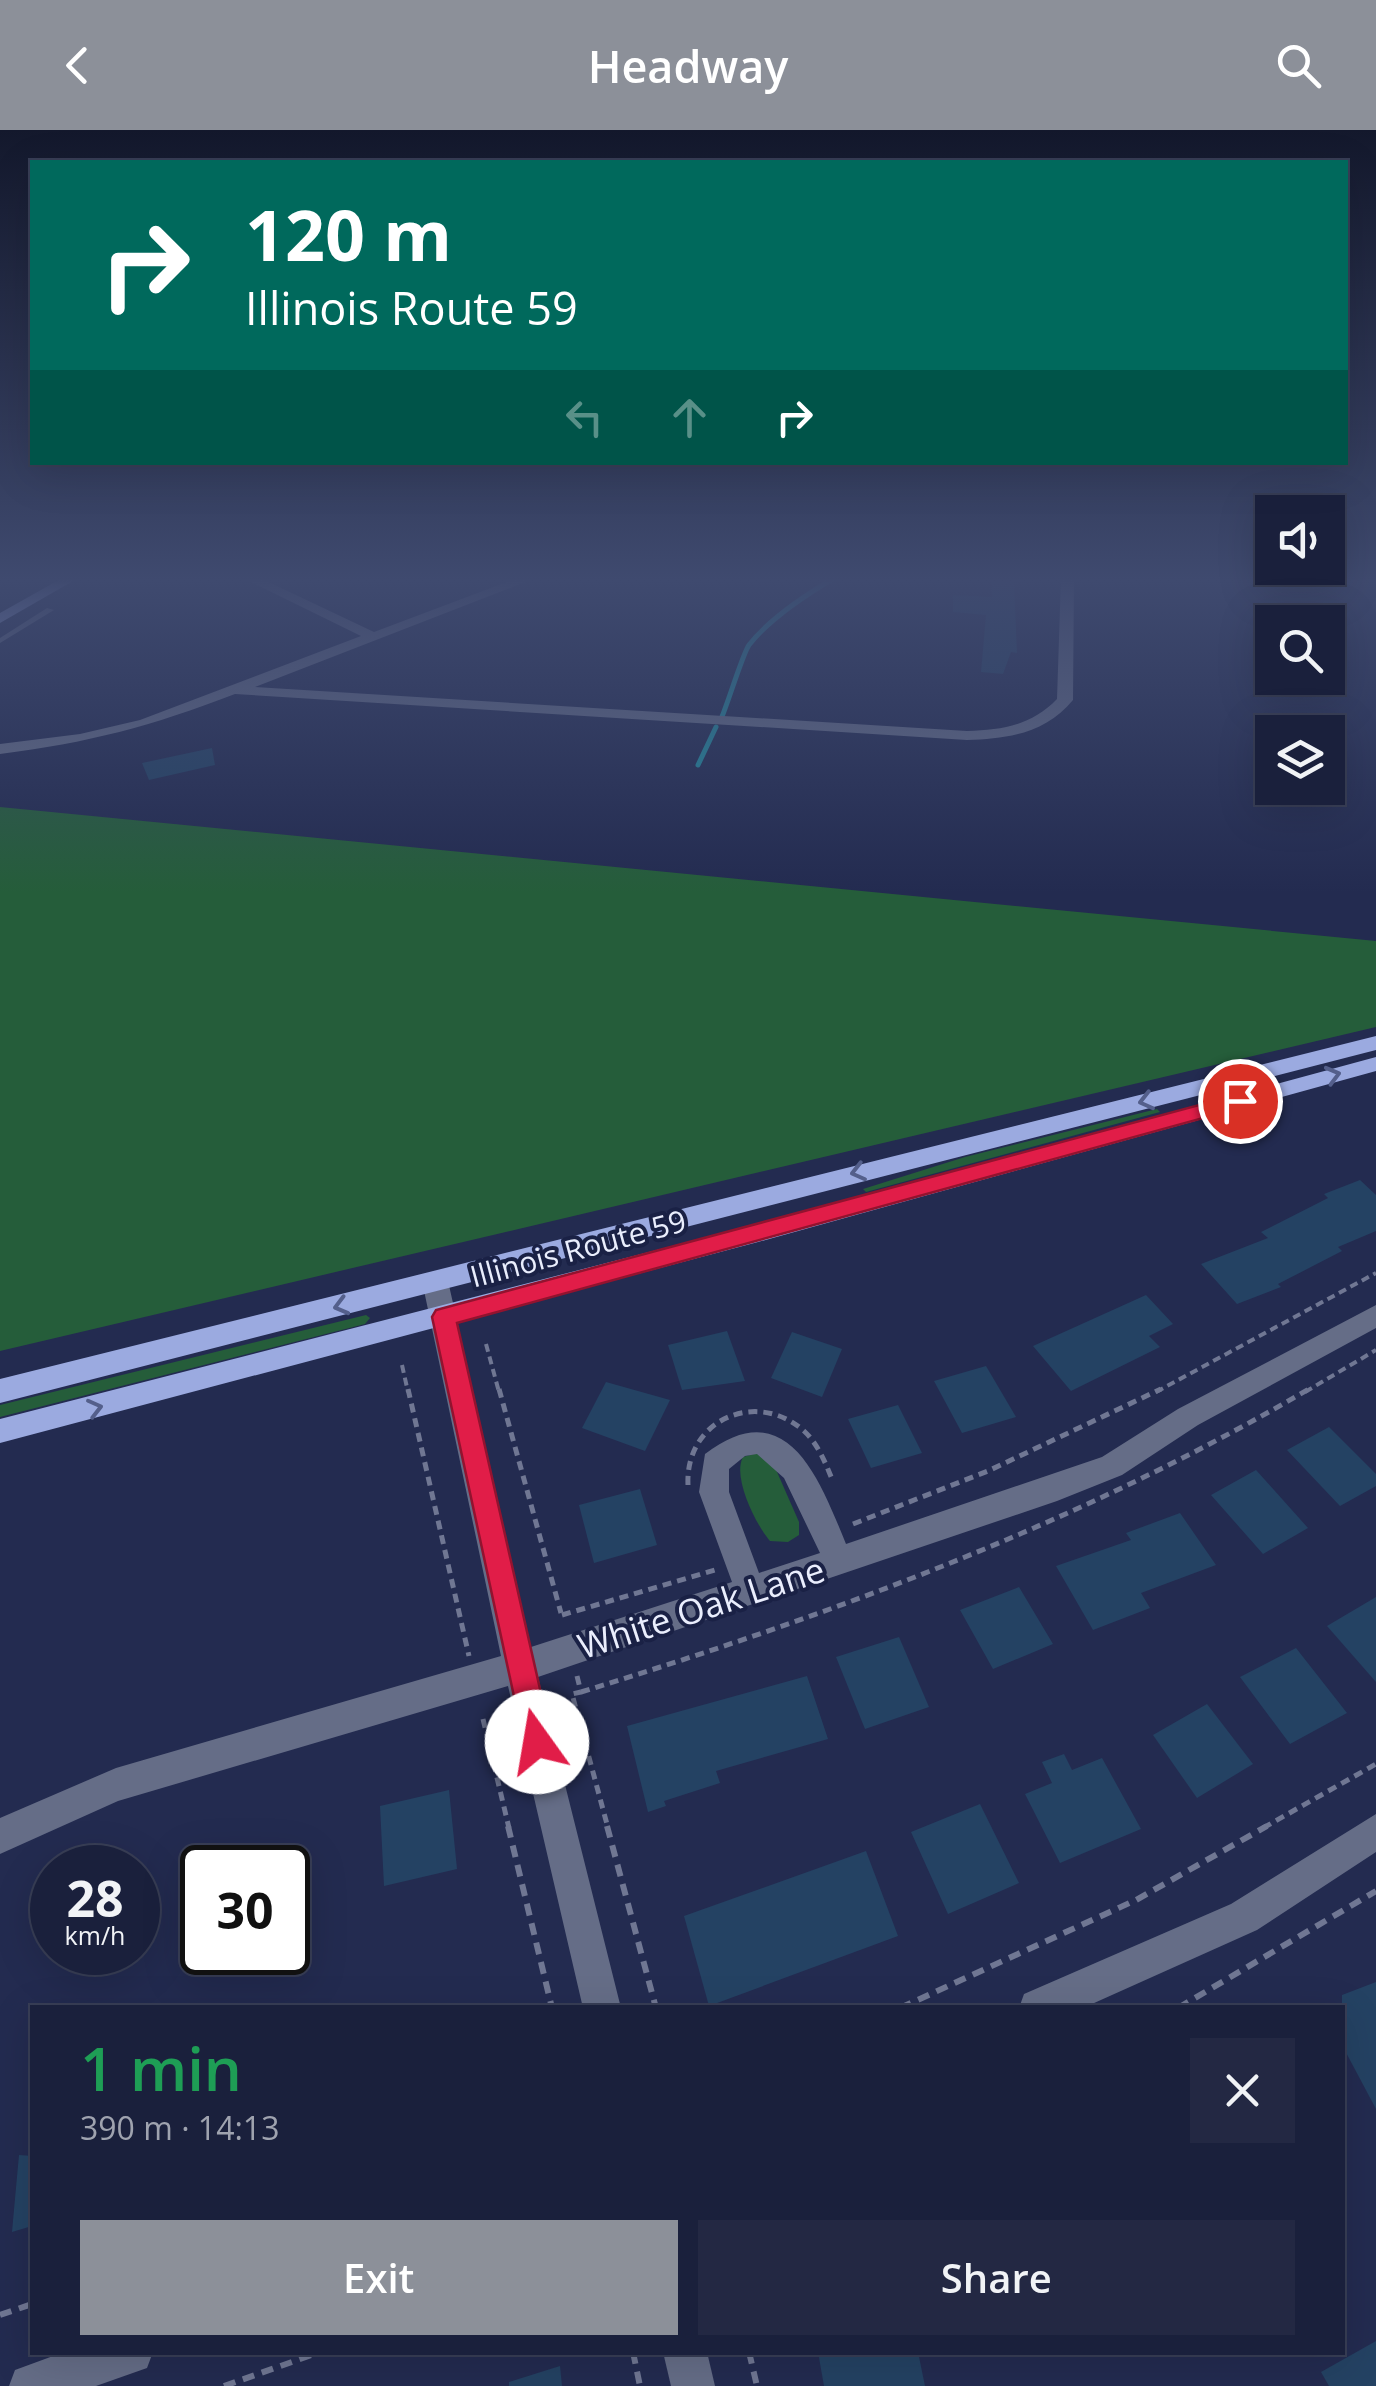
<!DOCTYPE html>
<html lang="en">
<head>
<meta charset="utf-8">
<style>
	body { margin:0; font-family:"Open Sans",sans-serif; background:#232843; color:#f1f3f6; height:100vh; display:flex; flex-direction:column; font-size:38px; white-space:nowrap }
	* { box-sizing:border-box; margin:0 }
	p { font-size:32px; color:#9fa3af }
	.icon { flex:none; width:55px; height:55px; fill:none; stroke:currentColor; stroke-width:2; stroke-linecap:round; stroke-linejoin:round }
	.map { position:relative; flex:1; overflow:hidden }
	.panel { position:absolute; left:30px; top:1875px; width:1315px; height:350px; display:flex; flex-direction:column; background:#1a203c; border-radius:0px; box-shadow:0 10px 40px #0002,0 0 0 2px #383e56 }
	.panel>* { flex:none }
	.banner { position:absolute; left:30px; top:30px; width:1318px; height:305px; border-radius:0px; box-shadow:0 10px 40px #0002,0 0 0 2px #383e56; background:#00695c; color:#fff; overflow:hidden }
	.tools { position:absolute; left:1255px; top:365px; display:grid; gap:20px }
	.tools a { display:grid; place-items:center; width:90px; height:90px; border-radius:0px; background:#1a203c; box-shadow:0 10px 40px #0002,0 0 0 2px #383e56; font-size:50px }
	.speed { position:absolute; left:30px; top:1715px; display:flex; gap:20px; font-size:50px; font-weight:700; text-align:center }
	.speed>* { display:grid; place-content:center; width:130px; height:130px; border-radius:50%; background:#1a203c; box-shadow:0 10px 40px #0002,0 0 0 2px #383e56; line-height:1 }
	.speed small { font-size:25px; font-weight:400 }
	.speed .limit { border:5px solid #111; border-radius:15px; background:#fff; color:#111 }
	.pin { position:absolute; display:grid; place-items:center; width:85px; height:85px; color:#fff; margin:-42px; border:5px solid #fff; border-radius:50%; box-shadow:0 2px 10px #0007 }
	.me { position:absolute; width:110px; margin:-55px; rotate:347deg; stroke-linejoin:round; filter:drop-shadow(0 0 8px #0008) }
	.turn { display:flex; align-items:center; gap:35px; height:210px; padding:0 50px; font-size:45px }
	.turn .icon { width:130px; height:130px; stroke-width:2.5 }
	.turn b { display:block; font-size:70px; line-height:85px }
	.lanes { display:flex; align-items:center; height:95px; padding:0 50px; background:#0003; justify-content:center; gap:50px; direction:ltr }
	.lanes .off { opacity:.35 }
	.round { display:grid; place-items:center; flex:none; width:105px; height:105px; border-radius:0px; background:#232843 }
	.overview { display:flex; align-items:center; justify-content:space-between; height:170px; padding:0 50px }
	h1 { font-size:60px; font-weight:600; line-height:75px; color:#1e9e55 }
	.button { display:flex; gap:20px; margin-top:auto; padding:20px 50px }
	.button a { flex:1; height:115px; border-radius:0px; background:#8c9099; color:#fff; font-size:40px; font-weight:600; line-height:115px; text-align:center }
	.button a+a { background:#232843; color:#f1f3f6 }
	header { display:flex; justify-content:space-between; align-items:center; height:130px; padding:0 50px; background:#8c9099; color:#fff; font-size:45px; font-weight:600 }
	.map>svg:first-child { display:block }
</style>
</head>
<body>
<header><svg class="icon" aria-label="back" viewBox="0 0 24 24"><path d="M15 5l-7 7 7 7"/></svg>Headway<svg class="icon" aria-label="search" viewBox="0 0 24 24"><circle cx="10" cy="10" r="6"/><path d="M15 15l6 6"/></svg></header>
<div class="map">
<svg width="1376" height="2256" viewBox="0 0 1376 2256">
	<rect width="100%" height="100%" fill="#232b50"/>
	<g fill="#255d3a">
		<path d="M0,677L1376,811V897L0,1221Z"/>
		<path d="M1157,979L1160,982L866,1062L863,1059L965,1027Z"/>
		<path d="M366,1185L370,1188L365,1194L0,1287V1275Z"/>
		<path d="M761,1322L770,1326L799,1392V1405L788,1412L770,1411C756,1395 732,1347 743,1327Z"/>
	</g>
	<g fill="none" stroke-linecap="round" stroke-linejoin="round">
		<g stroke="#218b9e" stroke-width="5">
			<path d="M721,589C728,573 743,523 749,515C770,488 807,464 836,447"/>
			<path d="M698,635L716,597"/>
		</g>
	</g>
	<g fill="#244263">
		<path d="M991,449L1014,452L1017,523L1011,522L1003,544L981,542L986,485L953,482V465L992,467Z"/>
		<path d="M212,618L215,635L149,650L142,633Z"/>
		<path d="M1360,1050L1376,1065V1101L1338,1117L1342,1121L1278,1154L1281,1157L1237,1174L1201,1134L1268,1108L1261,1102L1328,1068L1324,1064Z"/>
		<path d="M1146,1165L1173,1194L1149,1206L1160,1217L1071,1261L1033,1216Z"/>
		<path d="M727,1201L745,1251L682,1260L668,1215Z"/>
		<path d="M792,1202L842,1219L822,1267L771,1248Z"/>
		<path d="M986,1236L1016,1287L962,1303L934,1251Z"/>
		<path d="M606,1252L670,1270L645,1321L582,1298Z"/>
		<path d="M898,1275L922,1323L871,1338L848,1289Z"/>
		<path d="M1329,1297L1376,1344V1356L1340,1376L1287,1320Z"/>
		<path d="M1256,1340L1308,1398L1263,1424L1211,1365Z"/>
		<path d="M640,1359L657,1415L594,1433L579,1375Z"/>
		<path d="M1180,1383L1216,1435L1141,1463L1150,1478L1093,1500L1056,1436L1131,1410L1126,1403Z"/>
		<path d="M1019,1457L1053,1514L993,1539L960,1480Z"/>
		<path d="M1376,1467V1552L1327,1496Z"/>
		<path d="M899,1507L929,1577L865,1599L836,1527Z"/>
		<path d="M1296,1518L1347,1583L1290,1614L1240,1547Z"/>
		<path d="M807,1546L828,1609L716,1641L720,1653L664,1671L666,1676L648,1682L627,1596Z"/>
		<path d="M1207,1574L1253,1634L1197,1668L1153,1605Z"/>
		<path d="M1064,1624L1072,1640L1102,1628L1141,1699L1060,1733L1025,1664L1052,1653L1042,1632Z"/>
		<path d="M449,1660L457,1739L384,1756L380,1676Z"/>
		<path d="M980,1674L1019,1753L948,1784L911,1702Z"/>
		<path d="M866,1721L898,1806L709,1876L684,1786Z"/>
		<path d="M1376,1852V1979L1342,1915V1865Z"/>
		<path d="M19,2025L32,2026V2096L12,2102Z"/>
		<path d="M1376,2211V2256H1329L1321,2242Z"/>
		<path d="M818,2222H918L925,2256H824Z"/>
		<path d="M560,2236L562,2256H509V2252Z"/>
	</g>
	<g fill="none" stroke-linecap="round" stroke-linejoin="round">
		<g stroke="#707793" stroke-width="4" stroke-dasharray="8 5" stroke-linecap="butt">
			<path d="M486,1214L499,1262"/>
			<path d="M402,1235L408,1262"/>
			<path d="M1156,1262L1376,1143"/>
			<path d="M1305,1262L1376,1220"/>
		</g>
		<g stroke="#707793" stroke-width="5" stroke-dasharray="9 6" stroke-linecap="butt">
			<path d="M408,1259L469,1526"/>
			<path d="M499,1259L561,1483"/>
			<path d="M688,1355C685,1289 757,1259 804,1301C818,1314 825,1332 832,1349"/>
			<path d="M853,1394L988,1341L1161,1259"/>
			<path d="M562,1485L715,1440"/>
			<path d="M577,1546L581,1562L572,1564L608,1698"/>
			<path d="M581,1562C834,1484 1080,1393 1309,1259"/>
			<path d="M483,1589L509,1698"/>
			<path d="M1263,1698L1376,1634"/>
		</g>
		<g stroke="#707793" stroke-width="6" stroke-dasharray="12 8" stroke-linecap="butt">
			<path d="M508,1696L552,1878"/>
			<path d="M607,1696L656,1878"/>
			<path d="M900,1878L1136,1770L1267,1696"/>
			<path d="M1178,1878L1376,1761"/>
			<path d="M0,2185L32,2174"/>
			<path d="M633,2222L640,2256"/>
			<path d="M749,2222L757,2256"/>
			<path d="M224,2256L320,2222"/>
		</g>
		<path fill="#656d87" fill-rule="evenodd" d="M47,478L54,480L0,513V508Z"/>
		<g fill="#656d87" fill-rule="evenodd">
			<path d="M241,447H258L374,502L520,447H538L255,557L967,601C1003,600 1032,595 1057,569L1061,447H1074L1073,570C1046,603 1008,609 967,610L235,564C152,596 88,613 0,624V614L80,604L140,590L361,506Z"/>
			<path d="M435,1141L444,1144L448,1151L531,1517L732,1452L699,1362L705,1324C787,1261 819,1348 846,1414L1102,1327L1178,1279L1376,1175V1198L1198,1295L1122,1345L1057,1371L538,1547L621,1878H583L508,1556L118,1671L0,1724V1688L116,1638L501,1526L422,1151L426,1144ZM757,1324L784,1348L820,1423L759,1443L729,1362V1339L745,1326Z"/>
			<path d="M1376,1684V1722L1257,1800L1083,1878H1019L1024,1864L1231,1774Z"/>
			<path d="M64,2222H153L147,2238L96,2256H9L15,2240Z"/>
			<path d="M663,2222H707L715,2256H671Z"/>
		</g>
		<g fill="#9baae0" fill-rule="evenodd">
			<path d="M64,447H80L0,493V483Z"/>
			<path d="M1376,906V920L0,1273V1249Z"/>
			<path d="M1376,927V941L758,1112L0,1313V1289L758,1094Z"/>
		</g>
	</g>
	<defs><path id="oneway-chevron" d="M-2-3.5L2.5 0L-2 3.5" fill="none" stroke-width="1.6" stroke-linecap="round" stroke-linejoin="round" transform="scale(2.5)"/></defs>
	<g stroke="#545f8b">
		<use href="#oneway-chevron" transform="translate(1333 945) rotate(-15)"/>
		<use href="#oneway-chevron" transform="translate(1146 971) rotate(166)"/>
		<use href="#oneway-chevron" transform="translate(858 1042) rotate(166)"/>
		<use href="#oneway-chevron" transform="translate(341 1176) rotate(165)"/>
		<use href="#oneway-chevron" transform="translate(95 1278) rotate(-14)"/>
	</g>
	<linearGradient id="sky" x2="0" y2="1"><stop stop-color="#13182c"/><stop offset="0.59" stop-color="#3f4a6f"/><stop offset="1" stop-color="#3f4a6f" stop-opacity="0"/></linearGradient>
	<rect width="1376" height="763" fill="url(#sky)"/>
	<path fill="#e11d48" stroke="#92132f" stroke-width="2.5" d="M1240,964L1250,971L1247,976L457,1193L552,1612L548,1622L537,1627L526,1622L432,1187L436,1180Z"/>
	<g text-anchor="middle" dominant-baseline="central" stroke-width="8" stroke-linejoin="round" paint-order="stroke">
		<g font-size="30" fill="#eaeefd" stroke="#1a2145">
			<text transform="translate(578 1118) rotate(-15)">Illinois Route 59</text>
		</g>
		<g font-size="35" fill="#eaeefd" stroke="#1a2145">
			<text transform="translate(701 1477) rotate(-18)">White Oak Lane</text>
		</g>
	</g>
</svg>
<div class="tools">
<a><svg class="icon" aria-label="sound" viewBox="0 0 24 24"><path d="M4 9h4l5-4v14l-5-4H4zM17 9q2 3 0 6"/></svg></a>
<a><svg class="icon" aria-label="search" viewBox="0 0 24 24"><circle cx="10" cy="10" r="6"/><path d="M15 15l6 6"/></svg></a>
<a><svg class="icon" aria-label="layers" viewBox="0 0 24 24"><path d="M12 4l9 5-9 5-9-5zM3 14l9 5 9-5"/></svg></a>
</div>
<div class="speed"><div>28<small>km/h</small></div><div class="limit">30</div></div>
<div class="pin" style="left:1240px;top:971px;background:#d93025"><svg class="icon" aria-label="arrive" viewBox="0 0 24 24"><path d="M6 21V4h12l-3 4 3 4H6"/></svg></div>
<svg class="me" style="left:537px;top:1612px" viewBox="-20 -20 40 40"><circle r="19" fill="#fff"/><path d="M0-13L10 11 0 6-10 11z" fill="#e11d48"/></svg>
<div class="banner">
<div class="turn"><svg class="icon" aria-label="right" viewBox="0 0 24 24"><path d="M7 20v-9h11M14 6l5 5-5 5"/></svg><div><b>120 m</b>Illinois Route 59</div></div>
<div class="lanes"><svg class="icon off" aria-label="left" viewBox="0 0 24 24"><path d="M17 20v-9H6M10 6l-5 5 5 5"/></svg><svg class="icon off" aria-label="ahead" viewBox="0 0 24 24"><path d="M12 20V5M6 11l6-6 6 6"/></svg><svg class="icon" aria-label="right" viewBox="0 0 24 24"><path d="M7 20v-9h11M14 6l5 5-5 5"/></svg></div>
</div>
<section class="panel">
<div class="overview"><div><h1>1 min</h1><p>390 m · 14:13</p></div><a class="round"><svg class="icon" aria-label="close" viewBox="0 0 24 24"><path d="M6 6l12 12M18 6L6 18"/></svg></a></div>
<div class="button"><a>Exit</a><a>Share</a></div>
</section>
</div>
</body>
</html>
